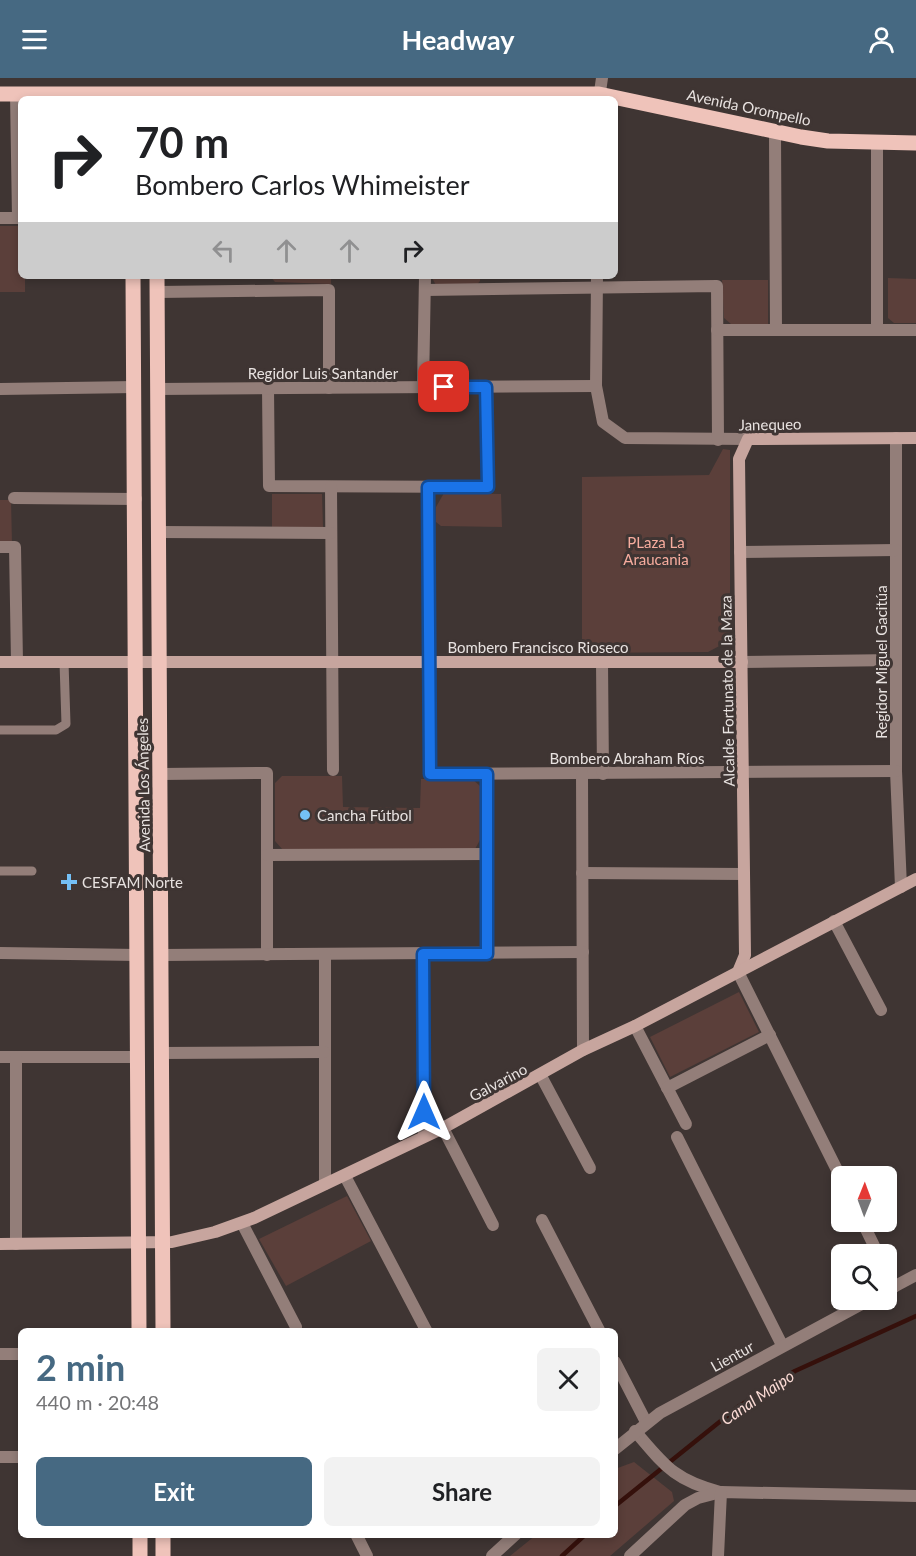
<!DOCTYPE html>
<html lang="en">
<head>
<meta charset="utf-8">
<style>
	body { margin:0; font-family:Lato,sans-serif; background:#f2f2f2; color:#202124; height:100vh; display:flex; flex-direction:column; font-size:22px; white-space:nowrap }
	* { box-sizing:border-box; margin:0 }
	p { font-size:20px; color:#757577 }
	.icon { flex:none; width:33px; height:33px; fill:none; stroke:currentColor; stroke-width:2; stroke-linecap:round; stroke-linejoin:round }
	.map { position:relative; flex:1; overflow:hidden }
	.panel { position:absolute; left:18px; top:1250px; width:600px; height:210px; display:flex; flex-direction:column; background:#fff; border-radius:9px; box-shadow:0 3px 9px #0003 }
	.panel>* { flex:none }
	.hud { position:absolute; left:18px; top:18px; width:600px; height:183px; border-radius:9px; box-shadow:0 3px 9px #0003; background:#fff; color:#202124; overflow:hidden }
	.needle { width:39px; rotate:1deg }
	.buttons { position:absolute; left:831px; top:1088px; display:grid; gap:12px }
	.buttons a { display:grid; place-items:center; width:66px; height:66px; border-radius:9px; background:#fff; box-shadow:0 3px 9px #0003; font-size:30px }
	.pin { position:absolute; display:grid; place-items:center; width:51px; height:51px; color:#fff; margin:-26px; border-radius:12px; box-shadow:0 3px 9px #0006 }
	.me { position:absolute; width:66px; margin:-33px; rotate:0deg; stroke-linejoin:round; filter:drop-shadow(0 0 4px #0008) }
	.turn { display:flex; align-items:center; gap:21px; height:126px; padding:0 18px; font-size:27px }
	.turn .icon { width:78px; height:78px; stroke-width:2.5 }
	.turn b { display:block; font-size:42px; line-height:51px }
	.lanes { display:flex; align-items:center; height:57px; padding:0 18px; background:#0003; justify-content:center; gap:30px; direction:ltr }
	.lanes .off { opacity:.35 }
	.round { display:grid; place-items:center; flex:none; width:63px; height:63px; border-radius:9px; background:#f2f2f2 }
	.head { display:flex; align-items:center; justify-content:space-between; height:102px; padding:0 18px }
	h1 { font-size:36px; font-weight:700; line-height:45px; color:#466982 }
	.button { display:flex; gap:12px; margin-top:auto; padding:12px 18px }
	.button a { flex:1; height:69px; border-radius:9px; background:#466982; color:#fff; font-size:24px; font-weight:700; line-height:69px; text-align:center }
	.button a+a { background:#f2f2f2; color:#202124 }
	header { display:flex; justify-content:space-between; align-items:center; height:78px; padding:0 18px; background:#466982; color:#fff; font-size:27px; font-weight:700 }
	.map>svg:first-child { display:block }
</style>
</head>
<body>
<header><svg class="icon" aria-label="menu" viewBox="0 0 24 24"><path d="M4 6h16M4 12h16M4 18h16"/></svg>Headway<svg class="icon" aria-label="person" viewBox="0 0 24 24"><circle cx="12" cy="8" r="4"/><path d="M4 21q1-7 8-7t8 7"/></svg></header>
<div class="map">
<svg width="916" height="1478" viewBox="0 0 916 1478">
	<rect width="100%" height="100%" fill="#3f3533"/>
	<g fill="#5b3f3a">
		<path d="M0,148H21V198H25V214H0Z"/>
		<path d="M270,198H331V206L275,204Z"/>
		<path d="M431,198H480V203L475,209H437Z"/>
		<path d="M888,200L916,201V245H894L888,240Z"/>
		<path d="M722,202H768V246H731L724,240Z"/>
		<path d="M723,371L730,372V554L725,565L708,574L582,575V399L709,397Z"/>
		<path d="M444,415L501,416L502,449L441,448L436,444V429Z"/>
		<path d="M272,416H322L323,449H272Z"/>
		<path d="M0,422H11L12,465H0Z"/>
		<path d="M282,698H342L343,729L420,730L421,701L471,700L480,708V762L475,771L283,772L275,763V705Z"/>
		<path d="M739,914L759,954L670,999L650,959Z"/>
		<path d="M347,1118L371,1163L286,1208L259,1161Z"/>
		<path d="M634,1384L672,1414L674,1423L610,1478H510L536,1457L615,1456V1391Z"/>
	</g>
	<g fill="none" stroke-linecap="round" stroke-linejoin="round">
		<g stroke="#35100b" stroke-width="4.5">
			<path d="M615,1428L738,1329L795,1293L916,1238"/>
			<path d="M562,1478L586,1456"/>
		</g>
		<g stroke="#937e79" stroke-width="9">
			<path d="M0,652H56L66,646L64,584"/>
			<path d="M0,793H32"/>
		</g>
		<g stroke="#937e79" stroke-width="12">
			<path d="M599,21L602,0"/>
			<path d="M775,55L776,252"/>
			<path d="M877,65V252"/>
			<path d="M0,140H18L16,16"/>
			<path d="M597,198L596,308L603,344L625,360L748,361"/>
			<path d="M425,212L717,208L718,362"/>
			<path d="M158,214L329,212V310"/>
			<path d="M717,252H916"/>
			<path d="M423,309L425,198"/>
			<path d="M268,310L269,408L488,409L487,309"/>
			<path d="M0,311L135,309"/>
			<path d="M158,311L596,308"/>
			<path d="M896,360V693L901,809"/>
			<path d="M331,409L333,692"/>
			<path d="M428,409L430,696L896,693"/>
			<path d="M14,420L136,421"/>
			<path d="M158,454L331,455"/>
			<path d="M0,469H15L17,584"/>
			<path d="M740,474L896,472"/>
			<path d="M602,584L603,696"/>
			<path d="M742,584L896,582"/>
			<path d="M582,695L583,972"/>
			<path d="M161,696L267,695V877"/>
			<path d="M267,777L487,776"/>
			<path d="M582,795L744,796"/>
			<path d="M834,843L881,932"/>
			<path d="M0,875L138,877"/>
			<path d="M423,876L424,1057"/>
			<path d="M487,876V696"/>
			<path d="M162,877L583,874"/>
			<path d="M325,877V1106"/>
			<path d="M738,894L842,1102"/>
			<path d="M635,948L686,1046"/>
			<path d="M161,975L324,974"/>
			<path d="M0,979H138"/>
			<path d="M16,979V1166"/>
			<path d="M541,998L590,1090"/>
			<path d="M667,1010L770,957"/>
			<path d="M443,1050L493,1147"/>
			<path d="M677,1059L782,1267"/>
			<path d="M345,1098L426,1252"/>
			<path d="M542,1142L599,1252"/>
			<path d="M862,1143L878,1176"/>
			<path d="M242,1145L296,1249"/>
			<path d="M886,1194L894,1209"/>
			<path d="M0,1276H21"/>
			<path d="M615,1284L646,1344"/>
			<path d="M635,1353C665,1388 674,1402 720,1414"/>
			<path d="M0,1379H21"/>
			<path d="M356,1456L367,1478"/>
			<path d="M630,1478L685,1427L698,1420L721,1414L916,1418"/>
			<path d="M718,1478L721,1414"/>
		</g>
		<g stroke="#937e79" stroke-width="12">
			<path d="M886,1213L916,1197"/>
			<path d="M615,1371L660,1335L871,1221"/>
			<path d="M492,1478L516,1456"/>
		</g>
		<g stroke="#c7a59e" stroke-width="12">
			<path d="M0,584H742"/>
			<path d="M738,894L745,877L739,381L748,361L916,360"/>
			<path d="M0,1166L172,1164L215,1154L254,1140L443,1050L583,972L635,948L916,801"/>
		</g>
		<g stroke="#efc3ba" stroke-width="15">
			<path d="M0,16H599L801,59L828,63L916,65"/>
			<path d="M133,198L139,1252"/>
			<path d="M157,198L163,1252"/>
			<path d="M140,1456V1478"/>
			<path d="M163,1478V1456"/>
		</g>
	</g>
	<g fill="none" stroke-linecap="round" stroke-linejoin="round">
		<defs>
			<path id="route" d="M424,1034L423,876H487V696H430L428,409H488L486,309H444"/>
		</defs>
		<use href="#route" stroke="#114b97" stroke-width="15"/>
		<use href="#route" stroke="#1a73e8" stroke-width="10"/>
	</g>
	<g fill="#74c0f6" stroke="#3f3533" stroke-width="2">
		<circle cx="305" cy="737" r="6"/>
		<path d="M66 795h6v6h6v6h-6v6h-6v-6h-6v-6h6z"/>
	</g>
	<g text-anchor="middle" dominant-baseline="central" stroke-width="6" stroke-linejoin="round" paint-order="stroke">
		<g font-size="15" fill="#e8e2e0" stroke="#3f3533">
			<text transform="translate(749 29) rotate(12)">Avenida Orompello</text>
			<text x="323" y="295">Regidor Luis Santander</text>
			<text transform="translate(770 346) rotate(-1)">Janequeo</text>
			<text x="538" y="569">Bombero Francisco Rioseco</text>
			<text transform="translate(881 584) rotate(-90)">Regidor Miguel Gacitúa</text>
			<text transform="translate(727 613) rotate(-91)">Alcalde Fortunato de la Maza</text>
			<text x="627" y="680">Bombero Abraham Ríos</text>
			<text transform="translate(143 707) rotate(-91)">Avenida Los Ángeles</text>
			<text transform="translate(498 1004) rotate(-28)">Galvarino</text>
			<text transform="translate(732 1278) rotate(-29)">Lientur</text>
		</g>
		<g font-size="15" fill="#f7ac9e" stroke="#3f3533">
			<text x="656" y="464">PLaza La<tspan x="656" dy="17">Araucania</tspan></text>
		</g>
		<g font-size="15" fill="#e8e2e0" stroke="#3f3533" text-anchor="start">
			<text x="317" y="737">Cancha Fútbol</text>
			<text x="82" y="804">CESFAM Norte</text>
		</g>
		<g font-size="16" font-style="italic" fill="#fbdbd5" stroke="#3f3533">
			<text transform="translate(757 1319) rotate(-34)">Canal Maipo</text>
		</g>
	</g>
</svg>
<div class="buttons">
<a><svg class="needle" viewBox="-14 -14 28 28"><path d="M0-13l5 13h-10z" fill="#e53935"/><path d="M0 13l5-13h-10z" fill="#757577"/></svg></a>
<a><svg class="icon" aria-label="search" viewBox="0 0 24 24"><circle cx="10" cy="10" r="6"/><path d="M15 15l6 6"/></svg></a>
</div>
<div class="pin" style="left:444px;top:309px;background:#d93025"><svg class="icon" aria-label="arrive" viewBox="0 0 24 24"><path d="M6 21V4h12l-3 4 3 4H6"/></svg></div>
<svg class="me" style="left:424px;top:1034px" viewBox="-20 -20 40 40"><path d="M0-17L14 15 0 8-14 15z" fill="#1a73e8" stroke="#fff" stroke-width="4"/></svg>
<div class="hud">
<div class="turn"><svg class="icon" aria-label="right" viewBox="0 0 24 24"><path d="M7 20v-9h11M14 6l5 5-5 5"/></svg><div><b>70 m</b>Bombero Carlos Whimeister</div></div>
<div class="lanes"><svg class="icon off" aria-label="left" viewBox="0 0 24 24"><path d="M17 20v-9H6M10 6l-5 5 5 5"/></svg><svg class="icon off" aria-label="ahead" viewBox="0 0 24 24"><path d="M12 20V5M6 11l6-6 6 6"/></svg><svg class="icon off" aria-label="ahead" viewBox="0 0 24 24"><path d="M12 20V5M6 11l6-6 6 6"/></svg><svg class="icon" aria-label="right" viewBox="0 0 24 24"><path d="M7 20v-9h11M14 6l5 5-5 5"/></svg></div>
</div>
<section class="panel">
<div class="head"><div><h1>2 min</h1><p>440 m · 20:48</p></div><a class="round"><svg class="icon" aria-label="close" viewBox="0 0 24 24"><path d="M6 6l12 12M18 6L6 18"/></svg></a></div>
<div class="button"><a>Exit</a><a>Share</a></div>
</section>
</div>
</body>
</html>
